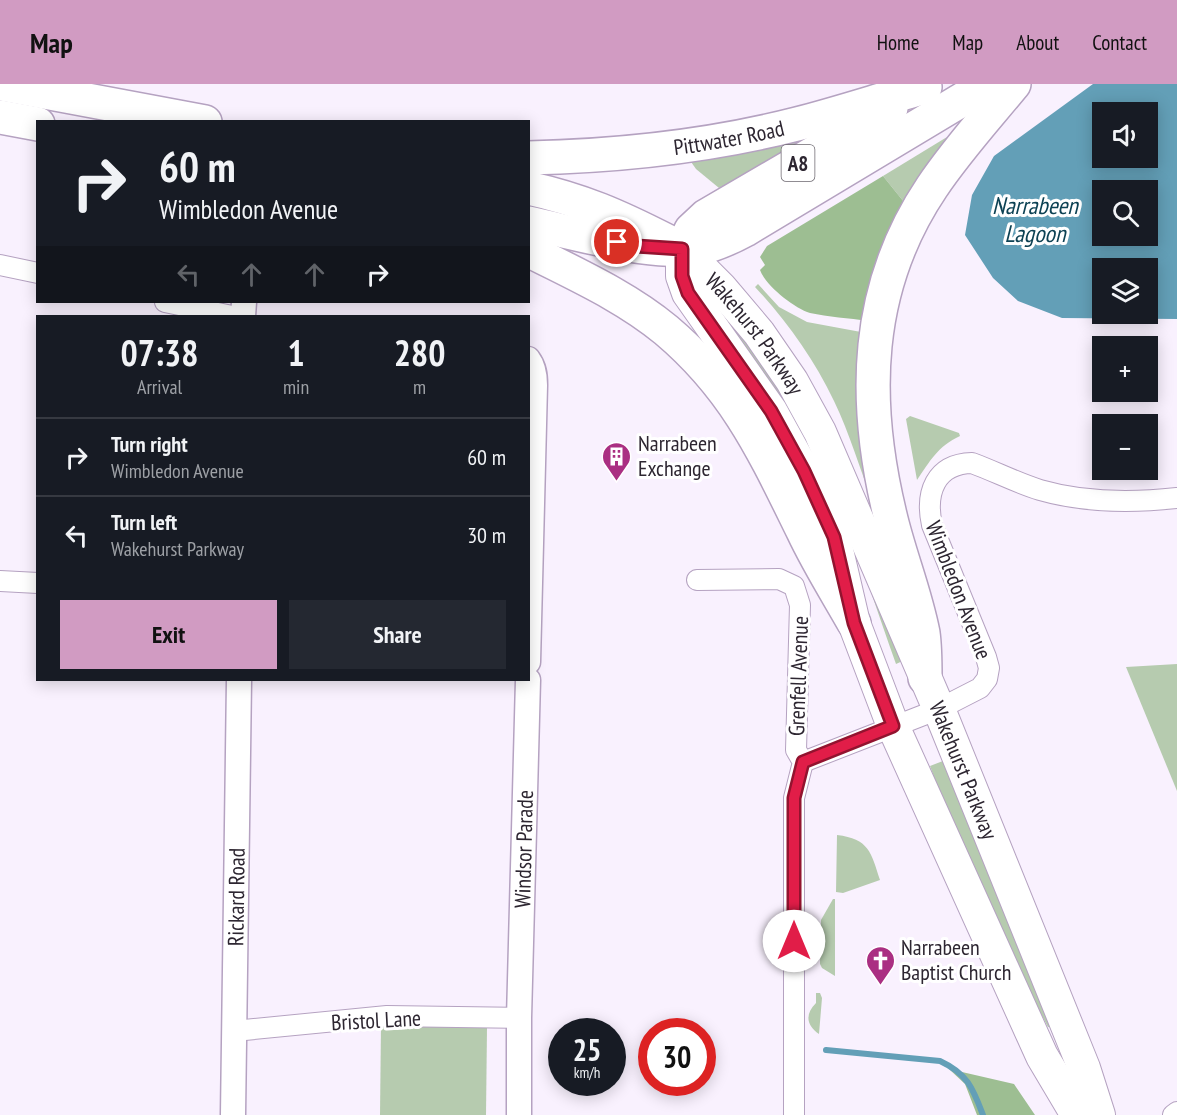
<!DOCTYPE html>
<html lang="en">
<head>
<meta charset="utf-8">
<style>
	body { margin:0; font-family:"PT Sans Narrow",sans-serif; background:#242831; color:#f1f3f6; height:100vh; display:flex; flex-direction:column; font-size:22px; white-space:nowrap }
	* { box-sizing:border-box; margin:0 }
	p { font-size:20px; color:#9ea1a6 }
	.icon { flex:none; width:33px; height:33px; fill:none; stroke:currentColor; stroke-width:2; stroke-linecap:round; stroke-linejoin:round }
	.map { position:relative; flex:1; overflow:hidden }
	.panel { position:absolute; left:36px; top:231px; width:494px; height:366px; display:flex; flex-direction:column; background:#171b24; border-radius:0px; box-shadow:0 3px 15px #0003 }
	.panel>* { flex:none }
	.guide { position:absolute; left:36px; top:36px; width:494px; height:183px; border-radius:0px; box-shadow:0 3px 15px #0003; background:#171b24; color:#f1f3f6; overflow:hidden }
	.fabs { position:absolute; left:1092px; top:18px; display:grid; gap:12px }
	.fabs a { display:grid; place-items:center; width:66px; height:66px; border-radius:0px; background:#171b24; box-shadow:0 3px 15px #0003; font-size:30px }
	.speed { position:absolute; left:548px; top:934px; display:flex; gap:12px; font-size:30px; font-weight:700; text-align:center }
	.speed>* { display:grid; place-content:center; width:78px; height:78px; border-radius:50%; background:#171b24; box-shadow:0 3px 15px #0003; line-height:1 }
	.speed small { font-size:15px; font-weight:400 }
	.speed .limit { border:9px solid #d22; background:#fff; color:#111 }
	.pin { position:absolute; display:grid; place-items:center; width:51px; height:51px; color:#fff; margin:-26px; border:3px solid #fff; border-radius:50%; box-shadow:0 2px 6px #0007 }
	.me { position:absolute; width:66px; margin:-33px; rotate:0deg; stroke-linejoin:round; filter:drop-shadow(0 0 4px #0008) }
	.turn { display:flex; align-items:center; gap:21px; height:126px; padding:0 24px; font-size:27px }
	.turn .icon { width:78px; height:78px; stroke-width:2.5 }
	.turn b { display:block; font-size:42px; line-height:51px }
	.lanes { display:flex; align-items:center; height:57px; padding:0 24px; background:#0003; justify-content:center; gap:30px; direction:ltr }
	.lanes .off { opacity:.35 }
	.eta { display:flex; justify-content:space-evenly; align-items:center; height:102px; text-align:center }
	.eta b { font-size:36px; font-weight:800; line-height:42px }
	.primary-button { display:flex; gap:12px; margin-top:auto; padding:12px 24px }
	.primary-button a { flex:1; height:69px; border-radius:0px; background:#d19bc2; color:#111; font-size:24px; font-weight:800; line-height:69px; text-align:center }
	.primary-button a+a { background:#242831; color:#f1f3f6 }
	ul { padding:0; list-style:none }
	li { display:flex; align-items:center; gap:18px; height:78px; padding:0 24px; border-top:2px solid #363941 }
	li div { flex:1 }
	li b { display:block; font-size:22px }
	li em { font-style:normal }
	header { display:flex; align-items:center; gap:36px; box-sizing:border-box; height:84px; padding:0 30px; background:#d19bc2; color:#111 }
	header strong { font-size:28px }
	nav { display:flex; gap:33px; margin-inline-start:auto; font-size:21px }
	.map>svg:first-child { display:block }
</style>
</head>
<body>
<header>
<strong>Map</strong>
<nav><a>Home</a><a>Map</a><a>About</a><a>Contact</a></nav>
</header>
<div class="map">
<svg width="1177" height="1031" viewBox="0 0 1177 1031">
	<rect width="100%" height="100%" fill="#f9f1fe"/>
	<g fill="#b6cbaf">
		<path d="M843,41L719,104L696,85L689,75Z"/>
		<path d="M947,53L908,123L883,92Z"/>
		<path d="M758,200L779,223L807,238L861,248L874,421C860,386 850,350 834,317C814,275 786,236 755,203Z"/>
		<path d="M719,217L791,311L907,575L896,580C874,519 855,455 827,396C796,332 757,276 713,221Z"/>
		<path d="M910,332L959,349L960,352C938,362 930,377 917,396L906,335Z"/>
		<path d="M1177,580V707L1126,583Z"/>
		<path d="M948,675L1054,944L1048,943L1032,913L947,728L930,682Z"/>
		<path d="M837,751C869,755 871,768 880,796L843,809L836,808Z"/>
		<path d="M833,815H835V892L822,884L820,880L821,836Z"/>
		<path d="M816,909H820L822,914L819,950C806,941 805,930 816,919Z"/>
		<path d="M381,940L487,944L486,1031H380Z"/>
	</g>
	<g fill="#9dbe92">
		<path d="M883,92L908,123L868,237C849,234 828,233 810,229C794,224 766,202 760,186L765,181L760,173L767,162Z"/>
		<path d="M949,985L1014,1000L1035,1031H977L965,1000Z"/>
	</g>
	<path fill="#639fb7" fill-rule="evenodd" d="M1093,0H1177V235L1062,234L1018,217L993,194L965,151L972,111L994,72ZM1102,28H1148V74H1102ZM1148,106V152H1102V106ZM1148,184V230H1102V184Z"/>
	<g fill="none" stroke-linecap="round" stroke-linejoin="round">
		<path stroke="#639fb7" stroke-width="6" d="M826,966L940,977C968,990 973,1005 983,1031"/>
		<defs>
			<g id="minor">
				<path d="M0,181L38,189"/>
				<path d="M165,218L232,232"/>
				<path d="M697,496L779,495L794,502L800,521L796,666L803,678L794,714V1031"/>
				<path d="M0,497L38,499"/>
				<path d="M803,678L939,625L980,604L987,595L989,584L986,573L932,441C925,409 935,380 972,379C994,387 1017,399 1040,406C1085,419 1131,419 1177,414"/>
				<path d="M234,947L387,932L519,934"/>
				<path d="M1173,1031L1177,1028"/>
			</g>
			<g id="tertiary">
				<path d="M243,232L244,218"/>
				<path d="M528,275C534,283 535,291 535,301L528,578"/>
				<path id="s1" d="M233,1031L239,596"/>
				<path id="s2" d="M519,1031V934L528,596"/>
			</g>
			<g id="primary">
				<path id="s3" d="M682,165L721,204L759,249L792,297L820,348L939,625L1084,984L1099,1031"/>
				<path d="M682,165V192L688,209L771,327L804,387L834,453L854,539L893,642L1042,972L1077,1031"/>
			</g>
			<g id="trunk">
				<path d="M2,0L205,38"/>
				<path d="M0,33L38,40"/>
				<path id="s4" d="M528,74C616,72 711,62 797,40C840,29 882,15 925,3"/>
				<path d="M528,104C582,116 618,132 667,157"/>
				<path d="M528,139C577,149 664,176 711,161C723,157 734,152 745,146L988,0"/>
				<path d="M682,165L691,146L706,132L891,24"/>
				<path d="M528,166C575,190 625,212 666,246C736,305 764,368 803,447C818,479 837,509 854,539"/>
				<path d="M925,594C925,579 925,563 923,549C915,508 899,470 890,431C862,316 864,204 932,103C956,67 986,34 1014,0"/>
			</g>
		</defs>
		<use href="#minor" stroke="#b5a2c1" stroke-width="22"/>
		<use href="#tertiary" stroke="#b5a2c1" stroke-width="27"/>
		<use href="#primary" stroke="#b5a2c1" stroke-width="34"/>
		<use href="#trunk" stroke="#b5a2c1" stroke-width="36"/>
		<use href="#minor" stroke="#fff" stroke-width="20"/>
		<use href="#tertiary" stroke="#fff" stroke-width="24"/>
		<use href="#primary" stroke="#fff" stroke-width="32"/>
		<use href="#trunk" stroke="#fff" stroke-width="33"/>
	</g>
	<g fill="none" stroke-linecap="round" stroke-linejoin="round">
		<defs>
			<path id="route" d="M617,158L636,162L682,165V192L688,209L771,327L804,387L834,453L854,539L893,642L803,678L794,714V857"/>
		</defs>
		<use href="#route" stroke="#92132f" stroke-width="15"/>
		<use href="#route" stroke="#e11d48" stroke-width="10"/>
	</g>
	<defs>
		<symbol id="building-pin" viewBox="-11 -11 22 30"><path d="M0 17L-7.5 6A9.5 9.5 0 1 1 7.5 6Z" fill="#aa2f82" stroke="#fff"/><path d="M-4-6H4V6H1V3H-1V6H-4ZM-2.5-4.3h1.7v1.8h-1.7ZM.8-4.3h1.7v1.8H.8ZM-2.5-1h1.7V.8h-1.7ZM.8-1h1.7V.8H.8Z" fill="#fff"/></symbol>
		<symbol id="church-pin" viewBox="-11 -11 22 30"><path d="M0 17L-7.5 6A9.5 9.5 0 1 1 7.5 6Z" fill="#aa2f82" stroke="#fff"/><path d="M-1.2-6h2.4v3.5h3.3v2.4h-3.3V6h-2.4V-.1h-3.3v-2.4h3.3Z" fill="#fff"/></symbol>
	</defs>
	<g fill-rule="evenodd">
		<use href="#building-pin" x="600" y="356" width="33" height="45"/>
		<use href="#church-pin" x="864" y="860" width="33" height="45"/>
	</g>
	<g text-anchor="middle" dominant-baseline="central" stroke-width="6" stroke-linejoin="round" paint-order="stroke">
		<rect fill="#fff" stroke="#6c676f" stroke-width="1.5" x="781.5" y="61" width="33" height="36" rx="4.5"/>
		<g font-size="21" font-weight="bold" fill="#2d2631">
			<text x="798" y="79">A8</text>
		</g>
		<g font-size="22" fill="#2d2631" stroke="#fff">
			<text stroke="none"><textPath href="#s4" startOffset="202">Pittwater Road</textPath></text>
			<text stroke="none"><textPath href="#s3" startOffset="112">Wakehurst Parkway</textPath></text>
			<text transform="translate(959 506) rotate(69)">Wimbledon Avenue</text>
			<text transform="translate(798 592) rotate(-88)">Grenfell Avenue</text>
			<text stroke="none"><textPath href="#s3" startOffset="598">Wakehurst Parkway</textPath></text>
			<text stroke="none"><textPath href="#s2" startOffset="266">Windsor Parade</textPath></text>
			<text stroke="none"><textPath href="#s1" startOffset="218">Rickard Road</textPath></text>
			<text transform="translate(376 936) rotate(-3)">Bristol Lane</text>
		</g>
		<g font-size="22" fill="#2d2631" stroke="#fff" text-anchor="start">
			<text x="638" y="359">Narrabeen<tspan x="638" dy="25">Exchange</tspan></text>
			<text x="901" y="863">Narrabeen<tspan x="901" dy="25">Baptist Church</tspan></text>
		</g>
		<g font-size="24" font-style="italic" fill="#0d4254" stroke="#fff">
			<text x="1035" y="121">Narrabeen<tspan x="1035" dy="28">Lagoon</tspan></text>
		</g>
	</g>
</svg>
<div class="fabs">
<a><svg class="icon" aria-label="sound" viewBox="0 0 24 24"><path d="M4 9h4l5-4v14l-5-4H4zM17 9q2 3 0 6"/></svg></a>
<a><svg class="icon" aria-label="search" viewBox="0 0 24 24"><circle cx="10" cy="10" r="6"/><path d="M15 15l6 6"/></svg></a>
<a><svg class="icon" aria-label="layers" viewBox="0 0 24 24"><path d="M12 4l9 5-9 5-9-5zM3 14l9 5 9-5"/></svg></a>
<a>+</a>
<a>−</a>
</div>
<div class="speed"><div>25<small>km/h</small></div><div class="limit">30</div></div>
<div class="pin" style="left:617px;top:158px;background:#d93025"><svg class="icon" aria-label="arrive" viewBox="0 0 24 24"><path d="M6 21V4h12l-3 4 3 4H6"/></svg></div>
<svg class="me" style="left:794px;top:857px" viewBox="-20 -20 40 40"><circle r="19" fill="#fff"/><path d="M0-13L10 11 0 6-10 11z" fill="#e11d48"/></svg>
<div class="guide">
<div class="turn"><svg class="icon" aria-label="right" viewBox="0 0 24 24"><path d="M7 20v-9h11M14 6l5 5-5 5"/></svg><div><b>60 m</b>Wimbledon Avenue</div></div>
<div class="lanes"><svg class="icon off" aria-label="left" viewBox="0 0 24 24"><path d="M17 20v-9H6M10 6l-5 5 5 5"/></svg><svg class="icon off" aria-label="ahead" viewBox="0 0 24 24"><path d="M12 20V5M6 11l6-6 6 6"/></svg><svg class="icon off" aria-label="ahead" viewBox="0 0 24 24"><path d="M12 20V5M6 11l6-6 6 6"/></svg><svg class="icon" aria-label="right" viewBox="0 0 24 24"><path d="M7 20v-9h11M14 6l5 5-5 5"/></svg></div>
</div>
<section class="panel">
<div class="eta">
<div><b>07:38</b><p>Arrival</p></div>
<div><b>1</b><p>min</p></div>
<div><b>280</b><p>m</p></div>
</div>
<ul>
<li><svg class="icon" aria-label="right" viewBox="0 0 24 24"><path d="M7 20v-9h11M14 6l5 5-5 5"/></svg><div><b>Turn right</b><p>Wimbledon Avenue</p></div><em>60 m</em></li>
<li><svg class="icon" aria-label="left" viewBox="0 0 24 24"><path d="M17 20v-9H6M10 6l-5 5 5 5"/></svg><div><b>Turn left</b><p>Wakehurst Parkway</p></div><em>30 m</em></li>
</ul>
<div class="primary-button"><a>Exit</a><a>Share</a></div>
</section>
</div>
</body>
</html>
